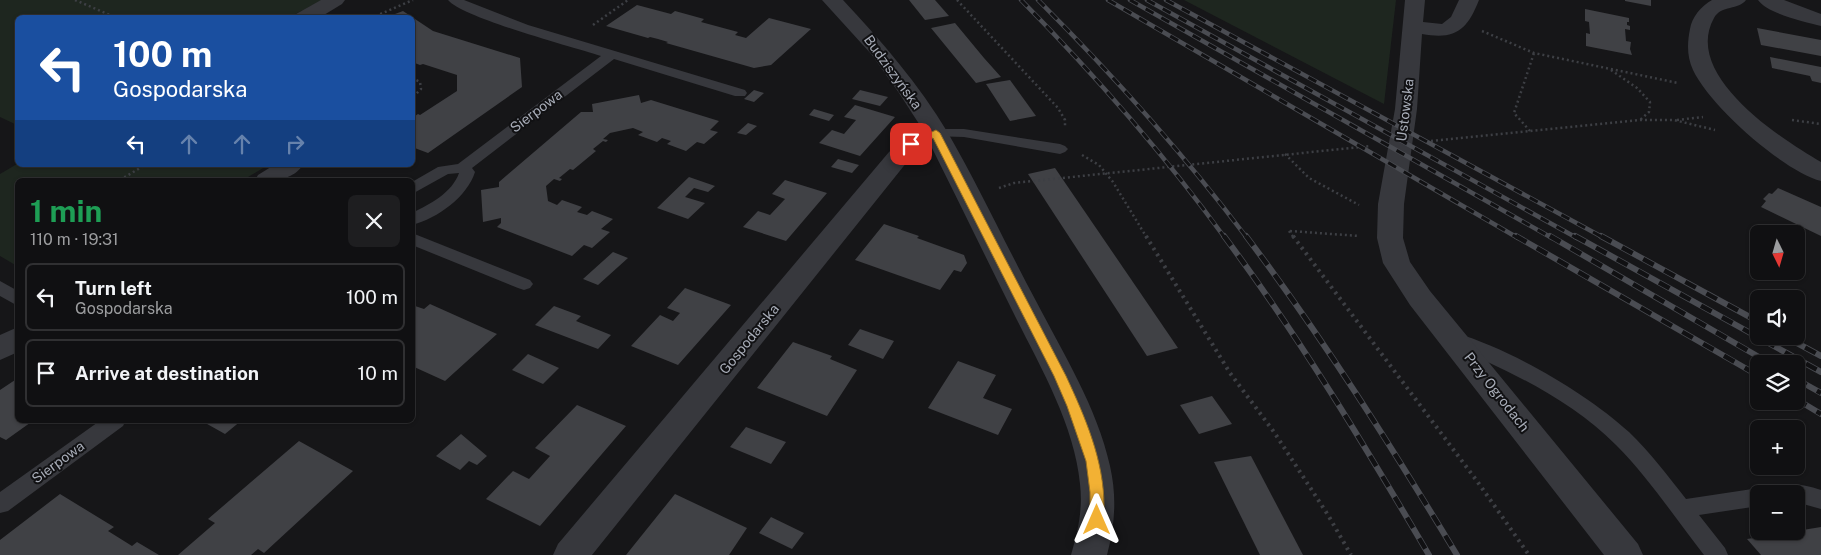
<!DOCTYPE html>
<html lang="en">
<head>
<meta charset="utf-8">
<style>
	body { margin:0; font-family:"Public Sans",sans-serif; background:#1e1e20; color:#f1f3f6; height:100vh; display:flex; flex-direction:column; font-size:19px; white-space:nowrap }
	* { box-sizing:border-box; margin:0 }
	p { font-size:16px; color:#9c9d9f }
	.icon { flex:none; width:28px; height:28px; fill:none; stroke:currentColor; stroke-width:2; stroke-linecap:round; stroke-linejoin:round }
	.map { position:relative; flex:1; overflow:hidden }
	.details { position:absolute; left:15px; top:178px; width:400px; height:245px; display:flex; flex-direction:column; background:#101012; border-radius:8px; box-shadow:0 1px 4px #0004,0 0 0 1px #303032 }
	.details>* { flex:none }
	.top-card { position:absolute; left:15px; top:15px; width:400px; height:152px; border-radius:8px; box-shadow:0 1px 4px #0004,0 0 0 1px #303032; background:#1a4fa0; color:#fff; overflow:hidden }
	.needle { width:32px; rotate:175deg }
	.fabs { position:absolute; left:1750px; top:225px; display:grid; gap:10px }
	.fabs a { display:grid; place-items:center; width:55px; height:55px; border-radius:8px; background:#101012; box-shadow:0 1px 4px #0004,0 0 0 1px #303032; font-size:25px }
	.pin { position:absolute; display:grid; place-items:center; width:42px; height:42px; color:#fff; margin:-21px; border-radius:10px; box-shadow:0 2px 8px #0006 }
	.me { position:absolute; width:55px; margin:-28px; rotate:0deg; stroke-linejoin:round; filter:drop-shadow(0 0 4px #0008) }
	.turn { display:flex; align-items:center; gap:18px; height:105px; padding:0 15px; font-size:22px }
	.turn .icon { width:65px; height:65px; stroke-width:2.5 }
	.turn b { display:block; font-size:35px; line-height:42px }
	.lanes { display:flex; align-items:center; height:48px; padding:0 15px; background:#0003; justify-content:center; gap:25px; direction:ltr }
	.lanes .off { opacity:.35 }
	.round { display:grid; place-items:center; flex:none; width:52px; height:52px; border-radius:8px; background:#1e1e20 }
	.overview { display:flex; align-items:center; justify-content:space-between; height:85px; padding:0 15px }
	h1 { font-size:30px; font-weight:700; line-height:38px; color:#1e9e55 }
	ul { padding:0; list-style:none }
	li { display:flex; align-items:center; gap:15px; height:68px; margin:0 10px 8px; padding:0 5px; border:2px solid #303032; border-radius:8px }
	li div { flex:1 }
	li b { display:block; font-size:19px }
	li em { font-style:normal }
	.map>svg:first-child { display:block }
</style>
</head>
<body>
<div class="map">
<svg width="1821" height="555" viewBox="0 0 1821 555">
	<rect width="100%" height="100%" fill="#161618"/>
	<g fill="#1e261f">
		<path d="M0,0H322L290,17L18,18L17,125L0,117Z"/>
		<path d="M1184,0H1396L1384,104Z"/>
		<path d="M17,164L18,165H268L243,180H18L17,266L0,256V174Z"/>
	</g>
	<g fill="#404145">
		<path d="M909,0H935L949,16L925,20Z"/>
		<path d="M1625,0H1651V6L1625,1Z"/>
		<path d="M637,5L671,14L675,11L704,19L701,22L738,32L735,35L746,38L769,18L811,29L771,65L754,68L666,43L668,42L658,39L650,37L648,38L606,26Z"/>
		<path d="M1585,9L1629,18V22H1627V25L1630,26V30L1625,29L1626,41L1631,42L1630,49L1632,55L1586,46V33L1590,34L1589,22L1585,21Z"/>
		<path d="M403,11L433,31L520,58L522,87L428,153L412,147V118L418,114L420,115L457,91V75L423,64L420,65L412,62V18L387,17Z"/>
		<path d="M955,23L984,58L1001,77L976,83L931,28Z"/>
		<path d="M1757,28L1821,40V56L1761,45Z"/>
		<path d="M1770,57L1821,67V83L1812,81L1810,76L1772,68Z"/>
		<path d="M1010,80L1036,116L1010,121L986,84Z"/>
		<path d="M754,90L764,93L754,102L744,99Z"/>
		<path d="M860,90L888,97L880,106L852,99Z"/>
		<path d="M639,95L641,103L651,100L719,121L710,130L718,132L704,144L697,142L686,151L667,144L671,141L662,138L657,142L638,135L643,132L633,128L610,133L603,139L608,140L606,142L603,141L593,149L596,151L573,170L570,169L559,178L562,179L560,181L554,179L546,186L548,201L557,205L562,200L582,207L577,212L587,215L592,211L613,219L601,229L610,232L592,248L584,245L572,256L497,227L501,223V218L483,222L481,190L499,187V182L581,112H593L592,104Z"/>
		<path d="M855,105L895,117L860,156L819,143L832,130L844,134L856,120L844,117Z"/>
		<path d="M814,109L834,115L829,121L809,115Z"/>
		<path d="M748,123L757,126L746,135L737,133Z"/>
		<path d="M838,159L859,165L852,173L831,167Z"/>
		<path d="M1055,168L1178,348L1147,356L1028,174Z"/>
		<path d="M689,177L715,186L708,192L694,188L685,197L705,203L688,219L657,208Z"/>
		<path d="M785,180L827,193L786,241L743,227L758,211L770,215L785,199L772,194Z"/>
		<path d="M1778,188L1821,207V236L1761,207L1766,201L1763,199L1769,193L1772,194Z"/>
		<path d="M884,224L919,236L917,238L964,255L967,263L961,272L954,270L940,290L855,260Z"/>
		<path d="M613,252L628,258L598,285L583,279Z"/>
		<path d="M685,288L731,305L678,365L631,346L660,315L673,321L680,313L667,308Z"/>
		<path d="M430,304L497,334L445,381L412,366V305L424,309Z"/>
		<path d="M554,306L581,316L576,321L611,335L598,349L535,325Z"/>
		<path d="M860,329L894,341L883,359L848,345Z"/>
		<path d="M793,342L832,356L830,359L857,370L827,416L757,388Z"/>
		<path d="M528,354L559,368L543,384L512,370Z"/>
		<path d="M958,361L996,375L983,398L1012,409L998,435L928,408Z"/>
		<path d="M18,378V420H34L6,440L0,437V390Z"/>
		<path d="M1212,396L1232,424L1199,434L1180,405Z"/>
		<path d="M577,405L626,426L540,526L486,499L513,471L529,479L550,456L535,448Z"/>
		<path d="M200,420H242L225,434Z"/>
		<path d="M746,427L786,442L771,464L730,447Z"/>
		<path d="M461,434L487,456L477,465L469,461L460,470L436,456Z"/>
		<path d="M299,441L353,471L264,553L258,549L251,555H178L215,523L208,519Z"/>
		<path d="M1251,456L1303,555H1260L1214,462Z"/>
		<path d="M60,494L114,527L108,531L132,546L137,542L159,555H0V540Z"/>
		<path d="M675,494L747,528L729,555H626Z"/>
		<path d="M771,517L804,533L792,549L759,533Z"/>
		<path d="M1821,527V555H1761L1747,539Z"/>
	</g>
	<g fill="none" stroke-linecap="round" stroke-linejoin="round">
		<g stroke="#3d3f44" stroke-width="2.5" stroke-dasharray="2 3" stroke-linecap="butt">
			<path d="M75,0L117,18"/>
			<path d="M957,0L1058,108L1065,120V126"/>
			<path d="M371,18L413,0"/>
			<path d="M593,25L628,0"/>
			<path d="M1482,31L1534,53L1678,83"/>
			<path d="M1611,70L1637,88L1650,102L1649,112L1640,120"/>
			<path d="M412,78L420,82L421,89L412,98"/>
			<path d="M1677,120L1703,117"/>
			<path d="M1792,120L1821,124"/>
			<path d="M1530,131L1514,113L1534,53"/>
			<path d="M1431,141L1640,120H1674L1715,130"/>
			<path d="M1285,154L1309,178L1359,205"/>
			<path d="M1082,155L1099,165L1113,182L1147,238"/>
			<path d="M120,180L145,165"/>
			<path d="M999,188L1014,183L1370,146"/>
			<path d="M1289,231L1294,238"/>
			<path d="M1290,231L1359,236"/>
		</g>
		<g stroke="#3d3f44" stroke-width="4" stroke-dasharray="2.5 4.5" stroke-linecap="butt">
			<path d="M1146,236L1230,373L1274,432L1328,515L1351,555"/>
			<path d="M1293,236L1477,481L1529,555"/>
		</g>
		<g fill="#37383d" fill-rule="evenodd">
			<path d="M448,0H464L528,25L745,90L747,93L745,96H735L614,59L472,168L475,172C467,197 438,218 412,225V213C430,204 452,193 459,173L448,174L412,194V182L438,167L458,164L601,56C573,47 463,18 448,0Z"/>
			<path d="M936,129H964L1060,144L1065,146L1068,149L1065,152L1060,154L964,137L931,136L929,133L931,130Z"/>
			<path d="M412,233L530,280L533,284L530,288L524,290L518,288L412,245Z"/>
			<path d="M0,281L18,291V306L0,296Z"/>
			<path d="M1456,333C1512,350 1585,392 1629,432C1650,452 1668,476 1686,499L1759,488L1767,492L1769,488C1787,481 1803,484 1821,490V509L1796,502V494H1759V506L1699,515L1725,548L1728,555H1704C1675,518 1649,478 1616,445C1570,399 1508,370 1449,345L1447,340L1449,335Z"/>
			<path d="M101,420H126L123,426L8,511L0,513V492Z"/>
		</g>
		<g fill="#37383d" fill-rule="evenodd">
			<path d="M321,0H345L342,4L319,18H293L296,14Z"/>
			<path d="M822,0H843C882,42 919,84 948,133C979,187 1006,245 1036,301C1063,353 1097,407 1110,466C1117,497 1115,525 1107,555H1071C1078,531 1083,509 1080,484C1074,425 1042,370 1016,318C987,260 959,202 930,144L919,149L907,162L592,555H553L558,544L889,152L903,139L923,130L899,93L872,55Z"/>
			<path d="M1405,0H1425L1423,22L1442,24L1451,17L1459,0H1479C1467,30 1456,40 1422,34L1417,109L1404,204L1403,238L1410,262L1430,291L1638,544L1643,555H1604L1410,305L1383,263L1377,238L1378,204L1395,109Z"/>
			<path d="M1712,0H1746C1739,10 1721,5 1714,18C1682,75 1781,139 1821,162V181C1783,171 1710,106 1693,70C1687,57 1687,44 1690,29C1692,17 1701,6 1712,0Z"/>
			<path d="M1758,0H1784L1821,14V26C1805,22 1768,14 1758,0Z"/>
			<path d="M274,165H303C291,182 273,180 255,180L258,175Z"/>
			<path d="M18,327V352L0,360V335Z"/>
		</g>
		<defs>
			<g id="rail-far1">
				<path d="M1021,0C1095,75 1163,153 1225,238"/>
				<path d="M1038,0C1113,75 1183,153 1247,238"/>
				<path d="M1108,0L1518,238"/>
				<path d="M1130,0L1552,238"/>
				<path d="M1147,0L1577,238"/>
				<path d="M1166,0L1604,238"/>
			</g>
			<g id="rail">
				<path d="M1224,236C1300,338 1365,446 1429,555"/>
				<path d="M1246,236C1323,338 1391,446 1457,555"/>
				<path d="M1516,236L1759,376"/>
				<path d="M1550,236L1771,364"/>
				<path d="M1575,236L1821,372"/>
				<path d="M1601,236L1759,322"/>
				<path d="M1784,336L1821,356"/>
				<path d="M1796,379L1821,393"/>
				<path d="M1796,399L1821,414"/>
			</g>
		</defs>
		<use href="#rail-far1" stroke="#4a4c52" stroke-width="4.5"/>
		<use href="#rail" stroke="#4a4c52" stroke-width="6"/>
		<use href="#rail-far1" stroke="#111113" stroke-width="3" stroke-dasharray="9" stroke-linecap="butt"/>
		<use href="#rail" stroke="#111113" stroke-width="4.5" stroke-dasharray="12" stroke-linecap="butt"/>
	</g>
	<path fill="#f2b134" stroke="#9d7322" d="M936,130L940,133L1066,376C1085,417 1104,460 1104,506C1104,512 1105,519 1102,525L1097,527L1092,525L1090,520V492L1086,461L1067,406L1054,376L933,138L911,147L906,144Z"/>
	<g text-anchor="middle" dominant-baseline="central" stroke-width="4" stroke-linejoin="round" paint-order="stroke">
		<g font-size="14" fill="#a8adb8" stroke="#111113">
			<text transform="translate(893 72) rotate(54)">Budziszyńska</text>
			<text transform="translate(1405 110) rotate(-83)">Ustowska</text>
			<text transform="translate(536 111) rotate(-37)">Sierpowa</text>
			<text transform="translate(749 339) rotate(-51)">Gospodarska</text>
			<text transform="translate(1497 392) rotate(52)">Przy Ogrodach</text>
			<text transform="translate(58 462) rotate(-36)">Sierpowa</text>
		</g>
	</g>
</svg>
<div class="fabs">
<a><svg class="needle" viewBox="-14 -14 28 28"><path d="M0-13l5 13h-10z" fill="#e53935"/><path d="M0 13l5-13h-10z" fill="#9c9d9f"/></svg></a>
<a><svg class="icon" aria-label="sound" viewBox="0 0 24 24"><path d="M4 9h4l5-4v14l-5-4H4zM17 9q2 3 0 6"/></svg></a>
<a><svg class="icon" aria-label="layers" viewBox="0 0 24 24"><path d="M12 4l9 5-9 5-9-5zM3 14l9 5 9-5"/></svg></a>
<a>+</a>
<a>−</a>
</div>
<div class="pin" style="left:911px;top:144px;background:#d93025"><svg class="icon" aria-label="arrive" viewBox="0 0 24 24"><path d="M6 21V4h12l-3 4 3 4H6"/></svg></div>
<svg class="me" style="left:1097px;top:520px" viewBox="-20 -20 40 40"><path d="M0-17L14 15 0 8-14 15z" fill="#f2b134" stroke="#fff" stroke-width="4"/></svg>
<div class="top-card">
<div class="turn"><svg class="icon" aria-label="left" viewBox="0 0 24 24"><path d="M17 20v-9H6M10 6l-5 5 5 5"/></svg><div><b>100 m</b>Gospodarska</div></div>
<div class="lanes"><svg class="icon" aria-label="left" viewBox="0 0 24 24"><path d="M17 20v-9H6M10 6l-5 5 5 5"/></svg><svg class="icon off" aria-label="ahead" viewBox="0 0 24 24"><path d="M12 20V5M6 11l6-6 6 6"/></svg><svg class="icon off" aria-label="ahead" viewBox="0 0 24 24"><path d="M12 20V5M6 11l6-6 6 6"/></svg><svg class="icon off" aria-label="right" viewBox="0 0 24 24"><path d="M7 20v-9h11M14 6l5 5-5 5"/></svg></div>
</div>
<section class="details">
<div class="overview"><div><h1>1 min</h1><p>110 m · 19:31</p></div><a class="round"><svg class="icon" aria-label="close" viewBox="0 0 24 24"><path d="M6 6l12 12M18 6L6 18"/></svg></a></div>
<ul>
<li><svg class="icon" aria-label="left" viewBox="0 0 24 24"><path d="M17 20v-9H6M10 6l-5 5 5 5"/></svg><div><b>Turn left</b><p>Gospodarska</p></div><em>100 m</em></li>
<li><svg class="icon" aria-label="arrive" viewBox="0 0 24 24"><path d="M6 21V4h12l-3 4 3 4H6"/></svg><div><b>Arrive at destination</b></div><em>10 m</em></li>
</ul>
</section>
</div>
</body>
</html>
